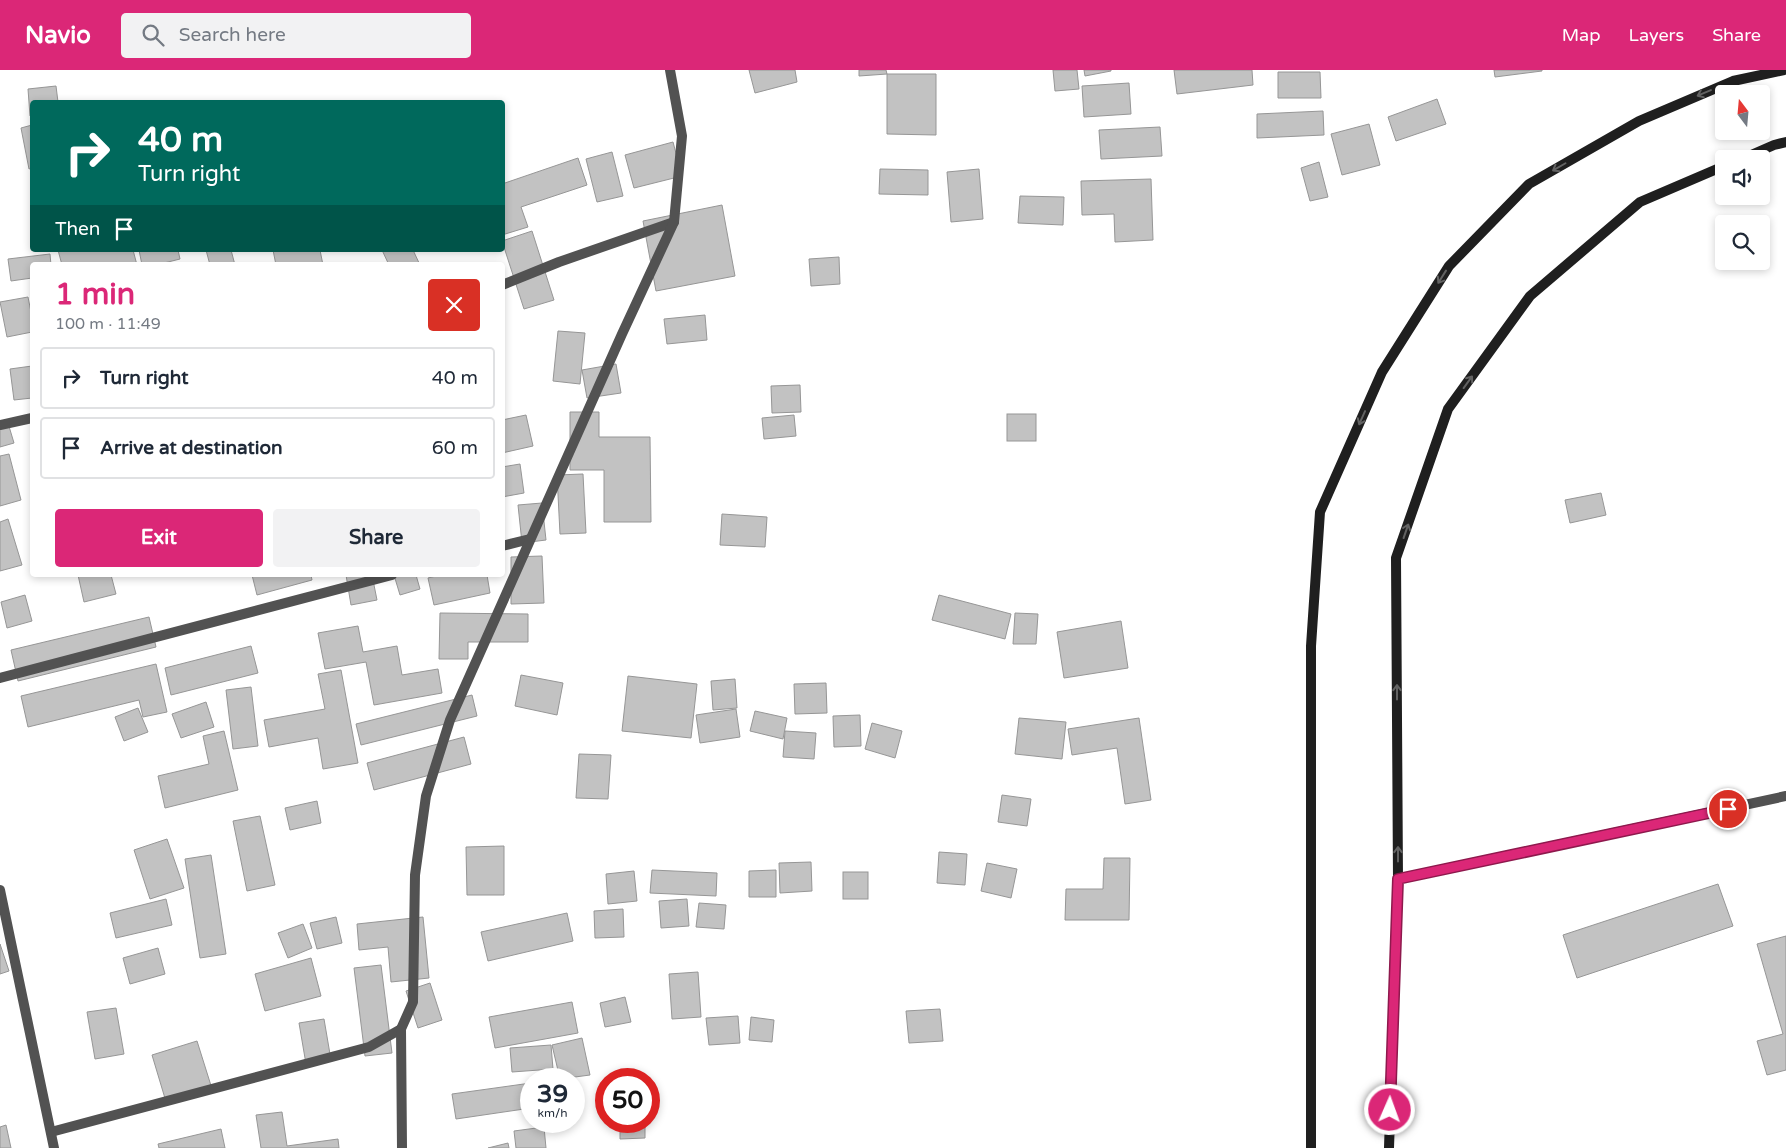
<!DOCTYPE html>
<html lang="en">
<head>
<meta charset="utf-8">
<style>
	body { margin:0; font-family:"Varela Round",sans-serif; background:#f2f2f3; color:#1f2937; height:100vh; display:flex; flex-direction:column; font-size:19px; white-space:nowrap }
	* { box-sizing:border-box; margin:0 }
	p { font-size:16px; color:#747a83 }
	.icon { flex:none; width:28px; height:28px; fill:none; stroke:currentColor; stroke-width:2; stroke-linecap:round; stroke-linejoin:round }
	.map { position:relative; flex:1; overflow:hidden }
	.panel { position:absolute; left:30px; top:192px; width:475px; height:315px; display:flex; flex-direction:column; background:#fff; border-radius:5px; box-shadow:0 2px 8px #0003 }
	.panel>* { flex:none }
	.top-card { position:absolute; left:30px; top:30px; width:475px; height:152px; border-radius:5px; box-shadow:0 2px 8px #0003; background:#00695c; color:#fff; overflow:hidden }
	.needle { width:32px; rotate:344deg }
	.fabs { position:absolute; left:1715px; top:15px; display:grid; gap:10px }
	.fabs a { display:grid; place-items:center; width:55px; height:55px; border-radius:5px; background:#fff; box-shadow:0 2px 8px #0003; font-size:25px }
	.speed { position:absolute; left:520px; top:998px; display:flex; gap:10px; font-size:25px; font-weight:700; text-align:center }
	.speed>* { display:grid; place-content:center; width:65px; height:65px; border-radius:50%; background:#fff; box-shadow:0 2px 8px #0003; line-height:1 }
	.speed small { font-size:12px; font-weight:400 }
	.speed .limit { border:8px solid #d22; background:#fff; color:#111 }
	.pin { position:absolute; display:grid; place-items:center; width:42px; height:42px; color:#fff; margin:-21px; border:2px solid #fff; border-radius:50%; box-shadow:0 1px 5px #0007 }
	.me { position:absolute; width:55px; margin:-28px; rotate:2deg; stroke-linejoin:round; filter:drop-shadow(0 0 4px #0008) }
	.turn { display:flex; align-items:center; gap:18px; height:105px; padding:0 25px; font-size:22px }
	.turn .icon { width:65px; height:65px; stroke-width:2.5 }
	.turn b { display:block; font-size:35px; line-height:42px }
	.then { display:flex; align-items:center; height:48px; padding:0 25px; background:#0003; gap:10px; font-size:19px }
	.round { display:grid; place-items:center; flex:none; width:52px; height:52px; border-radius:5px; background:#f2f2f3 }
	.summary { display:flex; align-items:center; justify-content:space-between; height:85px; padding:0 25px }
	h1 { font-size:30px; font-weight:800; line-height:38px; color:#db2777 }
	.primary-button { display:flex; gap:10px; margin-top:auto; padding:10px 25px }
	.primary-button a { flex:1; height:58px; border-radius:5px; background:#db2777; color:#fff; font-size:20px; font-weight:800; line-height:58px; text-align:center }
	.primary-button a+a { background:#f2f2f3; color:#1f2937 }
	ul { padding:0; list-style:none }
	li { display:flex; align-items:center; gap:15px; height:62px; margin:0 10px 8px; padding:0 15px; border:2px solid #e0e1e3; border-radius:5px }
	li div { flex:1 }
	li b { display:block; font-size:19px }
	li em { font-style:normal }
	header { display:flex; align-items:center; gap:30px; box-sizing:border-box; height:70px; padding:0 25px; background:#db2777; color:#fff }
	header strong { font-size:24px }
	nav { display:flex; gap:28px; margin-inline-start:auto; font-size:18px }
	.search { width:350px; height:45px; background:#f2f2f3; display:flex; align-items:center; gap:12px; box-sizing:border-box; padding:0 18px; border-radius:5px; color:#747a83; font-size:19px }
	.map>svg:first-child { display:block }
</style>
</head>
<body>
<header>
<strong>Navio</strong>
<div class="search"><svg class="icon" aria-label="search" viewBox="0 0 24 24"><circle cx="10" cy="10" r="6"/><path d="M15 15l6 6"/></svg>Search here</div>
<nav><a>Map</a><a>Layers</a><a>Share</a></nav>
</header>
<div class="map">
<svg width="1786" height="1078" viewBox="0 0 1786 1078">
	<rect width="100%" height="100%" fill="#fff"/>
	<g fill="#c2c2c2" stroke="#969696">
		<path d="M749,0H795L797,12L755,23Z"/>
		<path d="M859,0H886L887,4L859,6Z"/>
		<path d="M1053,0H1077L1079,19L1055,21Z"/>
		<path d="M1084,0H1111V1L1085,6Z"/>
		<path d="M1174,0H1252L1253,15L1177,24Z"/>
		<path d="M1494,0H1542V1L1495,7Z"/>
		<path d="M1278,2H1320L1321,28H1278Z"/>
		<path d="M887,4H936V65L887,64Z"/>
		<path d="M1129,13L1131,44L1084,47L1082,16Z"/>
		<path d="M56,16L58,32H32V45L30,46L28,19Z"/>
		<path d="M1437,29L1446,54L1396,71L1388,47Z"/>
		<path d="M1323,41L1324,65L1257,68V44Z"/>
		<path d="M1369,54L1380,95L1342,105L1331,64Z"/>
		<path d="M32,55V98L29,99L21,58Z"/>
		<path d="M1160,57L1162,86L1101,89L1099,60Z"/>
		<path d="M673,72L682,106L634,118L625,85Z"/>
		<path d="M612,82L623,126L597,132L586,89Z"/>
		<path d="M578,88L587,115L521,137L528,157L502,165V114Z"/>
		<path d="M1319,92L1328,127L1310,131L1301,98Z"/>
		<path d="M880,99L928,100V125L879,124Z"/>
		<path d="M979,99L983,149L951,152L947,102Z"/>
		<path d="M1151,109L1153,170L1115,172L1114,144L1082,145L1081,111Z"/>
		<path d="M1020,126L1064,127L1063,155L1018,153Z"/>
		<path d="M722,135L735,206L656,221L643,151Z"/>
		<path d="M532,161L554,230L524,239L502,171Z"/>
		<path d="M58,180H133L137,195H62Z"/>
		<path d="M139,180H178L180,189L156,195H142Z"/>
		<path d="M206,180H231L235,195H210Z"/>
		<path d="M273,180H320L323,195H276Z"/>
		<path d="M382,180H413L420,195H389Z"/>
		<path d="M50,184L51,195H32V208L11,211L8,189Z"/>
		<path d="M839,187L840,214L811,216L809,189Z"/>
		<path d="M28,227L32,247V262L7,267L0,232Z"/>
		<path d="M705,245L707,270L667,274L664,249Z"/>
		<path d="M558,261L585,263L580,314L553,311Z"/>
		<path d="M616,294L621,323L587,328L582,300Z"/>
		<path d="M32,296V328L14,330L10,299Z"/>
		<path d="M800,315L801,342L772,343L771,316Z"/>
		<path d="M570,342H599V367H650L651,452H604V400H570Z"/>
		<rect x="1007" y="344" width="29" height="27"/>
		<path d="M526,345L533,376L502,383V350Z"/>
		<path d="M794,345L796,366L764,369L762,348Z"/>
		<path d="M8,353L14,373L0,377V355Z"/>
		<path d="M9,384L21,430L0,436V386Z"/>
		<path d="M520,394L524,423L502,427V397Z"/>
		<path d="M583,404L586,463L560,464L557,405Z"/>
		<path d="M1601,423L1606,445L1570,453L1565,430Z"/>
		<path d="M542,433L546,470L522,473L518,435Z"/>
		<path d="M722,444L767,447L765,477L720,475Z"/>
		<path d="M8,449L22,495L0,501V452Z"/>
		<path d="M542,486L544,533L511,534V487Z"/>
		<path d="M78,505H111L116,524L84,532Z"/>
		<path d="M252,505H311L312,510L257,525Z"/>
		<path d="M346,505H372L377,530L351,535Z"/>
		<path d="M394,505H416L420,519L400,525Z"/>
		<path d="M440,505H487L490,523L434,535L428,508Z"/>
		<path d="M25,525L32,551L7,558L1,532Z"/>
		<path d="M939,525L1011,544L1005,569L932,550Z"/>
		<path d="M440,543L528,544V572H468V589H439Z"/>
		<path d="M1015,543L1038,544L1036,574H1013Z"/>
		<path d="M149,547L156,577L18,611L11,580Z"/>
		<path d="M1121,551L1128,598L1064,608L1057,562Z"/>
		<path d="M358,556L363,582L397,576L402,605L438,599L442,623L374,635L366,592L325,599L318,563Z"/>
		<path d="M251,576L258,603L171,625L165,598Z"/>
		<path d="M156,594L167,642L143,647L139,630L28,657L21,626Z"/>
		<path d="M341,600L358,693L323,699L318,668L269,677L264,650L325,639L318,604Z"/>
		<path d="M521,605L563,613L557,645L515,636Z"/>
		<path d="M628,606L697,614L691,668L622,661Z"/>
		<path d="M735,609L737,638L713,640L711,611Z"/>
		<path d="M826,613L827,643L795,644L794,614Z"/>
		<path d="M251,617L258,676L233,679L226,620Z"/>
		<path d="M472,625L477,646L361,675L356,654Z"/>
		<path d="M206,632L214,657L181,668L172,644Z"/>
		<path d="M138,638L148,662L124,671L115,647Z"/>
		<path d="M736,639L740,667L700,673L696,645Z"/>
		<path d="M755,641L787,648L783,669L750,661Z"/>
		<path d="M860,645L861,676L834,677L833,646Z"/>
		<path d="M1019,648L1066,652L1062,689L1015,684Z"/>
		<path d="M1139,648L1151,730L1125,734L1117,678L1072,685L1068,659Z"/>
		<path d="M872,653L902,661L895,688L865,679Z"/>
		<path d="M224,661L238,720L165,738L158,706L209,694L203,666Z"/>
		<path d="M785,661L816,663L814,689L783,687Z"/>
		<path d="M464,667L471,694L374,720L367,693Z"/>
		<path d="M579,684L611,685L608,729L576,728Z"/>
		<path d="M1002,725L1031,729L1027,756L998,752Z"/>
		<path d="M317,731L321,753L290,760L285,738Z"/>
		<path d="M260,746L275,815L247,821L233,751Z"/>
		<path d="M167,769L184,818L150,829L134,780Z"/>
		<path d="M504,776V825H467L466,777Z"/>
		<path d="M939,782L967,784L965,815L937,813Z"/>
		<path d="M211,785L226,884L200,888L185,789Z"/>
		<path d="M1104,788H1130L1129,850H1065L1066,819H1103Z"/>
		<path d="M811,792L812,821L780,823L779,793Z"/>
		<path d="M987,793L1017,799L1011,828L981,821Z"/>
		<path d="M652,800L717,803L716,826L650,823Z"/>
		<path d="M776,800V827H749V801Z"/>
		<path d="M634,801L637,831L608,834L606,804Z"/>
		<rect x="843" y="802" width="25" height="27"/>
		<path d="M1718,814L1733,856L1577,908L1563,865Z"/>
		<path d="M166,829L172,855L116,868L110,843Z"/>
		<path d="M687,829L689,856L661,858L659,831Z"/>
		<path d="M699,833L726,835L724,859L696,857Z"/>
		<path d="M623,839L624,867L595,868L594,841Z"/>
		<path d="M567,843L573,871L488,891L481,862Z"/>
		<path d="M336,847L342,873L317,879L310,853Z"/>
		<path d="M423,847L429,908L391,912L388,877L359,880L357,854Z"/>
		<path d="M303,854L312,878L288,888L278,863Z"/>
		<path d="M1786,866V1000L1767,1005L1757,971L1783,964L1757,874Z"/>
		<path d="M0,874L9,901L0,904Z"/>
		<path d="M158,878L165,904L130,914L123,888Z"/>
		<path d="M311,888L321,926L265,941L255,904Z"/>
		<path d="M381,895L392,983L365,986L354,898Z"/>
		<path d="M698,902L701,947L672,949L669,904Z"/>
		<path d="M430,913L442,950L418,958L406,921Z"/>
		<path d="M625,927L631,952L605,957L600,933Z"/>
		<path d="M572,932L578,963L495,978L489,947Z"/>
		<path d="M116,938L124,984L95,989L87,942Z"/>
		<path d="M940,939L943,971L909,973L906,941Z"/>
		<path d="M738,946L740,973L709,975L706,948Z"/>
		<path d="M751,947L774,950L772,972L749,970Z"/>
		<path d="M324,949L331,990L306,994L299,953Z"/>
		<path d="M582,968L590,1005L560,1009L552,975Z"/>
		<path d="M197,971L213,1022L167,1035L152,985Z"/>
		<path d="M551,975L553,999L512,1002L510,978Z"/>
		<path d="M531,1013V1038L456,1049L452,1024Z"/>
		<path d="M282,1042L287,1076L338,1069L339,1078H261L256,1045Z"/>
		<path d="M620,1051H645V1068L620,1069Z"/>
		<path d="M6,1055L11,1078H0V1057Z"/>
		<path d="M544,1057L546,1078H516L514,1061Z"/>
		<path d="M221,1059L225,1078H159L158,1074Z"/>
		<path d="M508,1073L509,1078H488Z"/>
	</g>
	<g fill="none" stroke-linecap="round" stroke-linejoin="round">
		<path stroke="#525252" stroke-width="10" d="M1398,809L1786,726"/>
		<g stroke="#525252" stroke-width="10">
			<path d="M502,215L559,192L674,152"/>
			<path d="M0,355L32,348"/>
			<path d="M502,476L530,469"/>
			<path d="M0,608L392,505"/>
			<path d="M0,820L54,1078"/>
			<path d="M51,1062L369,977L401,959"/>
			<path d="M402,1078L401,959L413,932L415,805L426,726L450,650L622,264L674,152L682,66L670,0"/>
		</g>
		<g stroke="#1f1f1f" stroke-width="10">
			<path d="M1742,89L1774,75L1786,72"/>
			<path d="M1311,1078V576L1320,442L1382,302L1449,196L1529,114L1639,51L1733,11L1784,0"/>
			<path d="M1389,1078L1398,809L1396,488L1448,339L1530,226L1640,132L1724,96"/>
		</g>
	</g>
	<defs><path id="oneway-shaft" d="M-6 0H5M1.5-3L5.5 0L1.5 3" fill="none" stroke-width="1.6" stroke-linecap="round" stroke-linejoin="round" transform="scale(1.25)"/></defs>
	<g stroke="#626262">
		<use href="#oneway-shaft" transform="translate(1704 23) rotate(157)"/>
		<use href="#oneway-shaft" transform="translate(1559 97) rotate(150)"/>
		<use href="#oneway-shaft" transform="translate(1442 207) rotate(122)"/>
		<use href="#oneway-shaft" transform="translate(1468 312) rotate(-54)"/>
		<use href="#oneway-shaft" transform="translate(1362 348) rotate(114)"/>
		<use href="#oneway-shaft" transform="translate(1406 461) rotate(-71)"/>
		<use href="#oneway-shaft" transform="translate(1397 622) rotate(-90)"/>
		<use href="#oneway-shaft" transform="translate(1398 784) rotate(-90)"/>
	</g>
	<g fill="none" stroke-linecap="round" stroke-linejoin="round">
		<defs>
			<path id="route" d="M1390,1040L1398,809L1728,739"/>
		</defs>
		<use href="#route" stroke="#8e194d" stroke-width="12"/>
		<use href="#route" stroke="#db2777" stroke-width="9"/>
	</g>
</svg>
<div class="fabs">
<a><svg class="needle" viewBox="-14 -14 28 28"><path d="M0-13l5 13h-10z" fill="#e53935"/><path d="M0 13l5-13h-10z" fill="#747a83"/></svg></a>
<a><svg class="icon" aria-label="sound" viewBox="0 0 24 24"><path d="M4 9h4l5-4v14l-5-4H4zM17 9q2 3 0 6"/></svg></a>
<a><svg class="icon" aria-label="search" viewBox="0 0 24 24"><circle cx="10" cy="10" r="6"/><path d="M15 15l6 6"/></svg></a>
</div>
<div class="speed"><div>39<small>km/h</small></div><div class="limit">50</div></div>
<div class="pin" style="left:1728px;top:739px;background:#d93025"><svg class="icon" aria-label="arrive" viewBox="0 0 24 24"><path d="M6 21V4h12l-3 4 3 4H6"/></svg></div>
<svg class="me" style="left:1390px;top:1040px" viewBox="-20 -20 40 40"><circle r="17" fill="#db2777" stroke="#fff" stroke-width="3"/><path d="M0-11L8 9 0 5-8 9z" fill="#fff"/></svg>
<div class="top-card">
<div class="turn"><svg class="icon" aria-label="right" viewBox="0 0 24 24"><path d="M7 20v-9h11M14 6l5 5-5 5"/></svg><div><b>40 m</b>Turn right</div></div>
<div class="then">Then<svg class="icon" aria-label="arrive" viewBox="0 0 24 24"><path d="M6 21V4h12l-3 4 3 4H6"/></svg></div>
</div>
<section class="panel">
<div class="summary"><div><h1>1 min</h1><p>100 m · 11:49</p></div><a class="round" style="background:#d93025;color:#fff"><svg class="icon" aria-label="close" viewBox="0 0 24 24"><path d="M6 6l12 12M18 6L6 18"/></svg></a></div>
<ul>
<li><svg class="icon" aria-label="right" viewBox="0 0 24 24"><path d="M7 20v-9h11M14 6l5 5-5 5"/></svg><div><b>Turn right</b></div><em>40 m</em></li>
<li><svg class="icon" aria-label="arrive" viewBox="0 0 24 24"><path d="M6 21V4h12l-3 4 3 4H6"/></svg><div><b>Arrive at destination</b></div><em>60 m</em></li>
</ul>
<div class="primary-button"><a>Exit</a><a>Share</a></div>
</section>
</div>
</body>
</html>
